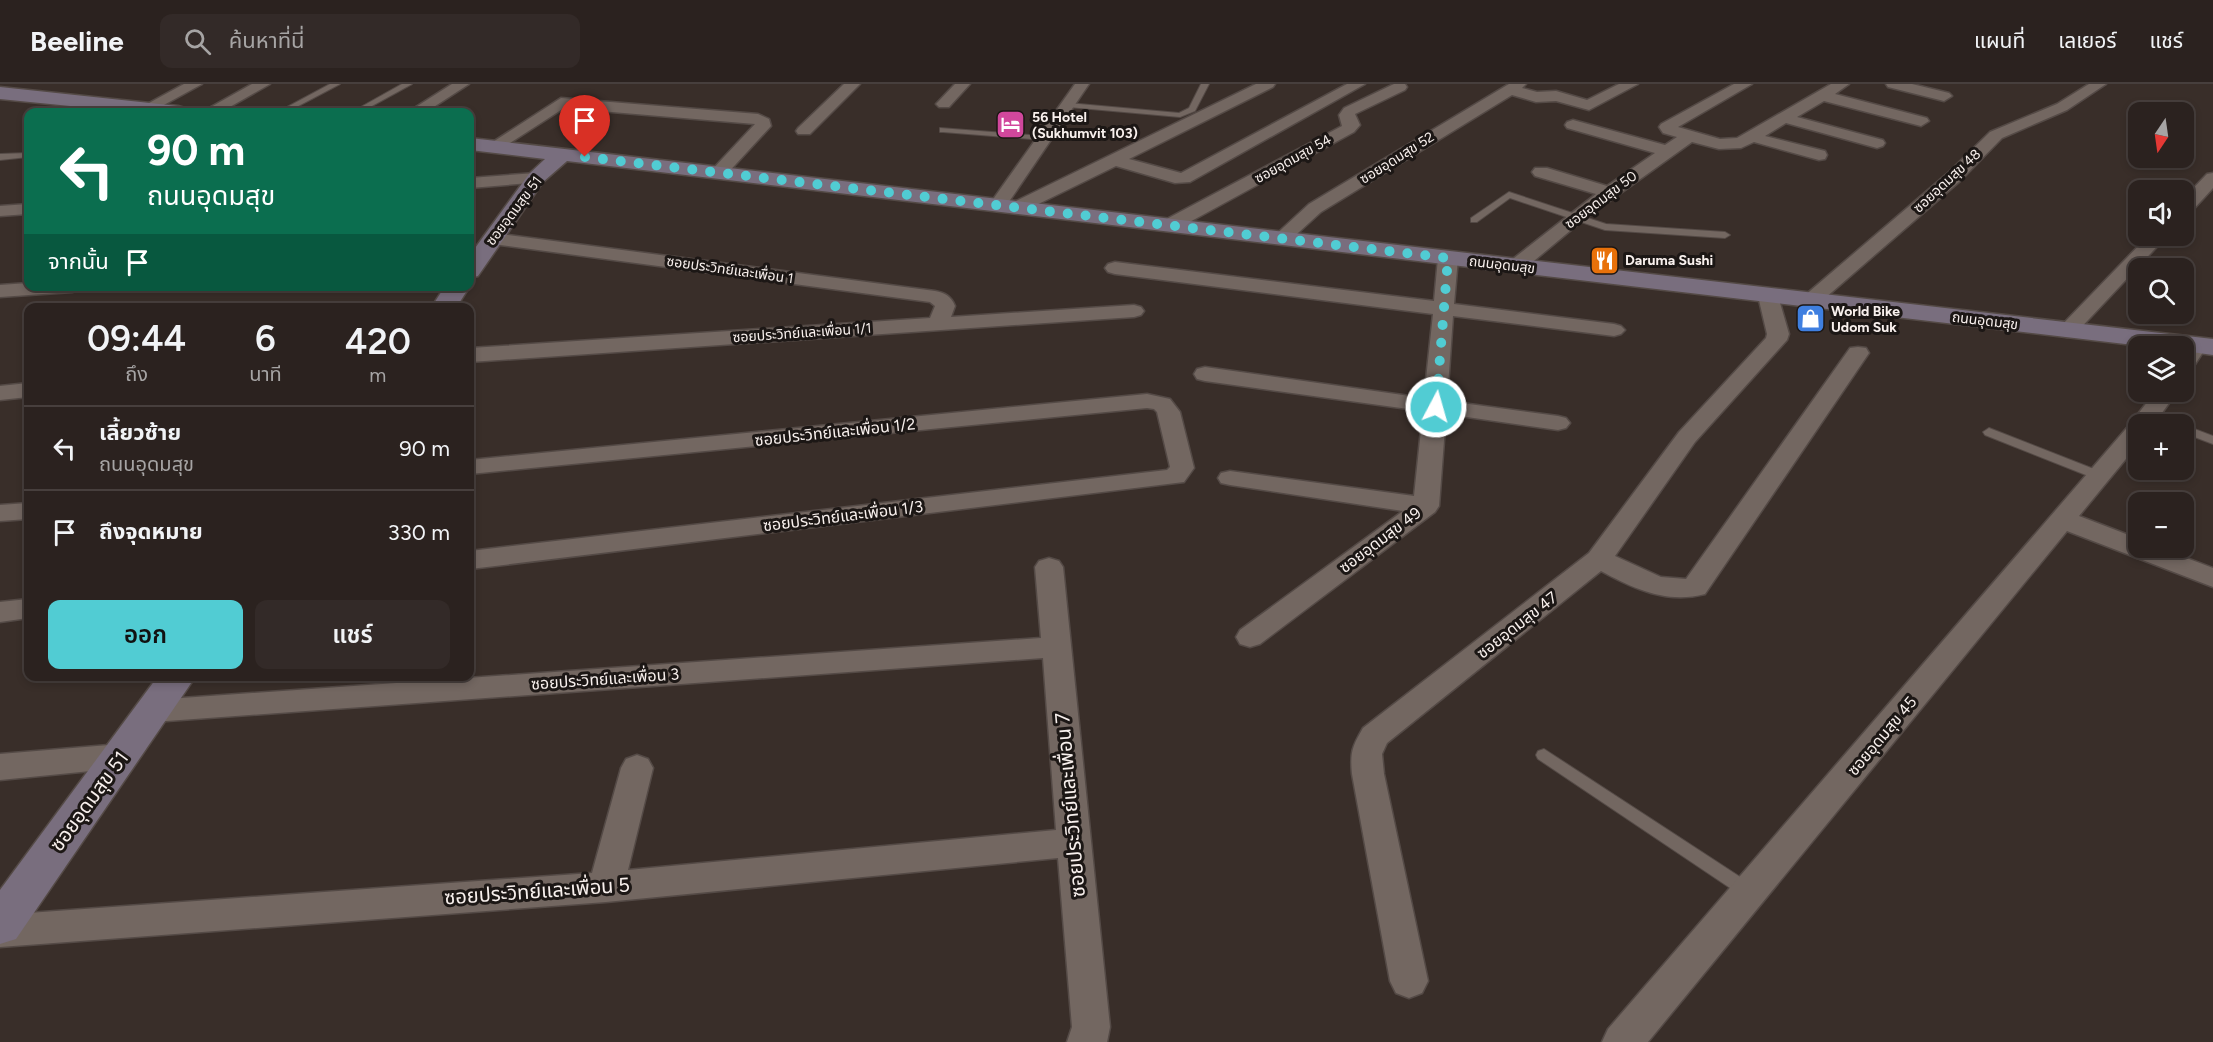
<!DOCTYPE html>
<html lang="th">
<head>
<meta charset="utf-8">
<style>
	body { margin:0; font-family:Figtree,"Noto Sans Thai",sans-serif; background:#332a28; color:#f1f3f6; height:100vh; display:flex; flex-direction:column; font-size:22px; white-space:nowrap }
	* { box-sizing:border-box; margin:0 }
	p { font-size:20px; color:#a6a4a4 }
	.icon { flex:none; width:33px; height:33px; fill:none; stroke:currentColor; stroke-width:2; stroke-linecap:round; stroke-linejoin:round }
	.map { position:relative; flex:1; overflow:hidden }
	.drawer { position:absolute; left:24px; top:219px; width:450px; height:378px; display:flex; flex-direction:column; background:#2b221f; border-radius:12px; box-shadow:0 3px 9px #0003,0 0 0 2px #473f3d }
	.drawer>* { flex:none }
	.hud { position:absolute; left:24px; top:24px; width:450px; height:183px; border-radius:12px; box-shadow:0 3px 9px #0003,0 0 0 2px #473f3d; background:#0b6e4f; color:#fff; overflow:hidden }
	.needle { width:39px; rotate:193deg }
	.fabs { position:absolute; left:2128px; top:18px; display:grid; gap:12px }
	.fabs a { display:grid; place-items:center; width:66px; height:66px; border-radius:12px; background:#2b221f; box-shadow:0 3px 9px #0003,0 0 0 2px #473f3d; font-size:30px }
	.pin { position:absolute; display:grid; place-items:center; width:51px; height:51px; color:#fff; margin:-62px -26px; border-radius:50% 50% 50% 0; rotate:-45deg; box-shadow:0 0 6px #0007 }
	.pin .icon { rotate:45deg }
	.me { position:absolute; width:66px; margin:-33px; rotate:6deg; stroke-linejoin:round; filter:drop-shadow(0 0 4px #0008) }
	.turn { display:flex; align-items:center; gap:21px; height:126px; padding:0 24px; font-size:27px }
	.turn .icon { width:78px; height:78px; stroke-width:2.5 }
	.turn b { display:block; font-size:42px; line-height:51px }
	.then { display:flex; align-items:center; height:57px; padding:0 24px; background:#0003; gap:12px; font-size:22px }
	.eta { display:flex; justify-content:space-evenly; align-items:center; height:102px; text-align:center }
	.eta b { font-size:36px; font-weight:600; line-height:42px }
	.primary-button { display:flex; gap:12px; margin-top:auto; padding:12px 24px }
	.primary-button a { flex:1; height:69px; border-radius:12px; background:#51ccd3; color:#111; font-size:24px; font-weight:600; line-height:69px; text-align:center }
	.primary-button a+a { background:#332a28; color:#f1f3f6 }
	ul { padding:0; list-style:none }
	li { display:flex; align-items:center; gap:18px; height:84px; padding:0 24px; border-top:2px solid #473f3d }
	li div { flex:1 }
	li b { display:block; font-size:22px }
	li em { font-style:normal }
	header { display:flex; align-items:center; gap:36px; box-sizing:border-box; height:84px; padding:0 30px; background:#2b221f; border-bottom:2px solid #473f3d }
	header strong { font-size:28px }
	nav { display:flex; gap:33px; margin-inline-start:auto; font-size:21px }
	.search { width:420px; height:54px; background:#332a28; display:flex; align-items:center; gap:15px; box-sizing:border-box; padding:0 21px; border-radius:12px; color:#a6a4a4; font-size:22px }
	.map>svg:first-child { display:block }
</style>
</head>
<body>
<header>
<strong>Beeline</strong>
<div class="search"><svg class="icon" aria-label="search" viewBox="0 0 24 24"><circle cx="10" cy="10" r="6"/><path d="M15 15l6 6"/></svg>ค้นหาที่นี่</div>
<nav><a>แผนที่</a><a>เลเยอร์</a><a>แชร์</a></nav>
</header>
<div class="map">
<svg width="2213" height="958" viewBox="0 0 2213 958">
	<rect width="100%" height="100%" fill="#392e29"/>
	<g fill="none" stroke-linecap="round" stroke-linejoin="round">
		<defs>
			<g id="lane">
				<path d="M330,0H340L287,28H278Z"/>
				<path d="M402,0H412L361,28H352Z"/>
				<path d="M1201,0H1209L1195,27L1180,33L1068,23L1064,21L1068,19L1179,29L1189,24Z"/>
				<path d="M940,44L1043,52L1047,54L1043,56L943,48H940Z"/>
				<path d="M28,69V73L0,76V70Z"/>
				<path d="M1509,108L1606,140L1725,148L1730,151L1725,154L1605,146L1510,114L1477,138H1471V134Z"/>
				<path d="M2149,329L2175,338L2177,340C2165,341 2152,340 2143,332Z"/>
				<path d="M2184,341L2213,352V360L2184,349Z"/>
				<path d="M1989,344L2104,389L2106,392L2104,395H2096L1985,351L1983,348Z"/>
				<path d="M1544,665L1754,802L1757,807L1754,812L1748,815L1742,812L1538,675L1536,671L1538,667Z"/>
			</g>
			<g id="street">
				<path d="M184,0H202L151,28H141L138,25Z"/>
				<path d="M252,0H270L221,28H202Z"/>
				<path d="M452,0H469L426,28H408Z"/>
				<path d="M844,0H860L810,50H798L796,47L798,44Z"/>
				<path d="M955,0H970L949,23H939L936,20Z"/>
				<path d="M1075,0H1089L1004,125H992L989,121Z"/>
				<path d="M1256,0H1275L1273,3L1129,75L1181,89L1347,0H1365L1190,98L1175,99L1116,82L1024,127H1012L1009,123L1012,119Z"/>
				<path d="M1394,0H1405L1407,3L1405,6L1355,30L1360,41L1354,48L1175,146H1161L1159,142L1161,138L1342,42L1339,31L1344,24Z"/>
				<path d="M1509,0H1526L1522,4L1537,8L1556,7L1587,16L1619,0H1638L1589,26L1556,17L1536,18L1512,11L1321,128L1287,159H1273L1271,155L1309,120Z"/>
				<path d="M1734,0H1752L1678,43L1720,55L1737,54L1831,0H1849L1835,10L1927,34L1929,37L1921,42L1824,17L1797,33L1883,56L1885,59L1883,62L1877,64L1786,39L1765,52L1825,67L1827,71L1825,75L1819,76L1754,58L1741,64L1719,65L1692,58L1583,136L1523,186H1509L1506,182L1509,178L1596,110L1535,92L1532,88L1535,84H1547L1607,102L1655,69L1567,44L1565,41L1567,38L1573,36L1665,61L1677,53L1663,49L1659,43L1661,40Z"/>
				<path d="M1886,0H1912L1949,9L1952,12L1944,17L1888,3Z"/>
				<path d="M2089,0H2106L2067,26L2002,54L1960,97L1817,221H1803L1800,217L1803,213L1948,89L1990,48L2057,20Z"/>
				<path d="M561,14L758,30L769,35L771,42L724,93H712L709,89L755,40L564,24L499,66L493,68L485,63Z"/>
				<path d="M536,89L542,90L545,94L542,98L470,104V94Z"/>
				<path d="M2213,89V104L2190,129L2184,130V114L2207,90Z"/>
				<path d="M28,120V130L0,132V122Z"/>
				<path d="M492,149L935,207C945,209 951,212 955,222L951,233L1134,221L1141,223L1144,227L1141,231L1134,233L470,278V264L930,234L935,222L930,218L485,159L483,155L485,151Z"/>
				<path d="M2148,152H2167L2074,251L2067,253L2060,251L2056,247L2060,243Z"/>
				<path d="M1448,168L1455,170L1458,174L1454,220L1614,240L1621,242L1625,246L1621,250L1614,252L1453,232L1447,317L1558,332L1566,334L1570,339L1566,344L1558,346L1446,330L1439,422L1435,428L1260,560L1250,563L1240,560L1236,553L1240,546L1403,427L1230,401L1221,399L1218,394L1221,389L1230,387L1414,412L1423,327L1205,297L1197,295L1194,290L1197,285L1205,283L1424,314L1433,230L1115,190L1108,188L1105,184L1108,180L1115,178L1434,217L1438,174L1441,170Z"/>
				<path d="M28,199V202H82L79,206L72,208L0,213V201Z"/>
				<path d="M1768,206L1775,208L1778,212L1789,250L1787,256L1695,358L1615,472L1661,493L1686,495L1850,264L1858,263L1866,264L1869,269L1705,510C1667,520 1634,505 1601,487L1387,659L1382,670L1384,690L1428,897L1422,909L1409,914L1396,909L1390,897L1352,690C1350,668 1352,663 1363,644L1589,469L1679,348L1766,254L1767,250L1758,212L1761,208Z"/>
				<path d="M2196,256L2204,257L2207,262L2192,285L2184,287V264L2188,257Z"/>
				<path d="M28,299V313L0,316V302Z"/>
				<path d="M2155,308H2177L2154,340H2139V359L2079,432L2139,455V464H2160L2213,484V503L2067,447L1648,958H1602L1608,945L2131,339Z"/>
				<path d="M1147,310L1170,315L1180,328L1194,384L1184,398L470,485V467L1167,386L1170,383L1157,328L1154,325L1147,324L470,390V376Z"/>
				<path d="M28,419V435L0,437V421Z"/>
				<path d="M1049,474L1059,477L1063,483L1110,943L1107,958H1067L1072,943L1058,774L606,818L0,863V831L592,789L621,684L626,675L637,671L648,675L653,684L628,786L1056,746L1043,574L153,638L142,635L138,627L142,619L153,616L1041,554L1035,483L1039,477Z"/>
				<path d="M28,515V534L0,538V518Z"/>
				<path d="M121,660L132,663L137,672L132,681L121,684L0,696V670Z"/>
			</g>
			<g id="secondary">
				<path d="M0,3L178,22L185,24L187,28H130L0,15Z"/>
				<path d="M470,54L2213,255V271L2184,267V262H2142L567,77L543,98L478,192L470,194V171L529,90L545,75L470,66Z"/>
				<path d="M470,201V202L456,224H431L445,202Z"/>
				<path d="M158,592H196L16,855L0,860V806Z"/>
			</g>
		</defs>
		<use href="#lane" stroke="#544a46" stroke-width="2"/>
		<use href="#street" stroke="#544a46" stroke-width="3"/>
		<use href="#secondary" stroke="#544a46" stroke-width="3"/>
		<use href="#lane" fill="#736761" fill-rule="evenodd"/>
		<use href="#street" fill="#736761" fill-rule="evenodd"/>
		<use href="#secondary" fill="#796e7e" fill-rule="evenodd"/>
	</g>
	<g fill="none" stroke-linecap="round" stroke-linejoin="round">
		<path stroke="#51ccd3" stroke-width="10" stroke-dasharray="0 18" d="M585,73L1448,174L1436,323"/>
	</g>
	<defs>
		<symbol id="hotel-square" viewBox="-11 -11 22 22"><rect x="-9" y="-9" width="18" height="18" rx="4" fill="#d1479c" stroke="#1c1715"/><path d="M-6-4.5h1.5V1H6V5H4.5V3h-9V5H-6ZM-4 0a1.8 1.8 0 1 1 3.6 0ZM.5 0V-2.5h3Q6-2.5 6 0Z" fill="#fff"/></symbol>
		<symbol id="restaurant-square" viewBox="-11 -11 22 22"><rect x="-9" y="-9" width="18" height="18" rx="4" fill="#e8710a" stroke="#1c1715"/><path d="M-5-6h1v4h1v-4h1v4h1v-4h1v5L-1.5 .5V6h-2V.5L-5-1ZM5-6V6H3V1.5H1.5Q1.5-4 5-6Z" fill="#fff"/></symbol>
		<symbol id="shop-square" viewBox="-11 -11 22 22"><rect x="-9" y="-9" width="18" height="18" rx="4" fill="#3f7fe0" stroke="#1c1715"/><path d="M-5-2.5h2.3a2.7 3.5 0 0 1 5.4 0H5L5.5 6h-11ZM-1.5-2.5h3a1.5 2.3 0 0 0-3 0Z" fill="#fff"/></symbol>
	</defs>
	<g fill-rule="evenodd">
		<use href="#hotel-square" x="994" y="24" width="33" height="33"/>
		<use href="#restaurant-square" x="1588" y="160" width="33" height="33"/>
		<use href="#shop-square" x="1794" y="218" width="33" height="33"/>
	</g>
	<g text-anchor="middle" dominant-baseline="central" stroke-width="6" stroke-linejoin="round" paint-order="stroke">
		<g font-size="14" font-weight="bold" fill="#f8f0ed" stroke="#1c1715" text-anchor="start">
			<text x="1032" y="33">56 Hotel<tspan x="1032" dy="16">(Sukhumvit 103)</tspan></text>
			<text x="1625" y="176">Daruma Sushi</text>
			<text x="1831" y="227">World Bike<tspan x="1831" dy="16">Udom Suk</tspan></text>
		</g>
		<g font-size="14" fill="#f8f0ed" stroke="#1c1715">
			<text transform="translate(1397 74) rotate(-32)">ซอยอุดมสุข 52</text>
			<text transform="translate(1293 75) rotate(-29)">ซอยอุดมสุข 54</text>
			<text transform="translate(1947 97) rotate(-43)">ซอยอุดมสุข 48</text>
			<text transform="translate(1601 116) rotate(-37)">ซอยอุดมสุข 50</text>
			<text transform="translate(514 127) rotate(-53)">ซอยอุดมสุข 51</text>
			<text transform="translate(1502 181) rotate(7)">ถนนอุดมสุข</text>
			<text transform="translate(730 186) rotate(8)">ซอยประวิทย์และเพื่อน 1</text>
			<text transform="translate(1985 237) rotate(7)">ถนนอุดมสุข</text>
			<text transform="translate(802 249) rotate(-4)">ซอยประวิทย์และเพื่อน 1/1</text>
		</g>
		<g font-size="16" fill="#f8f0ed" stroke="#1c1715">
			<text transform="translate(835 348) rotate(-6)">ซอยประวิทย์และเพื่อน 1/2</text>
			<text transform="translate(843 432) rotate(-7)">ซอยประวิทย์และเพื่อน 1/3</text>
			<text transform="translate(1380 456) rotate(-37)">ซอยอุดมสุข 49</text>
			<text transform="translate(1517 541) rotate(-38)">ซอยอุดมสุข 47</text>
			<text transform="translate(605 595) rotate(-4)">ซอยประวิทย์และเพื่อน 3</text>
			<text transform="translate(1882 652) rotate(-50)">ซอยอุดมสุข 45</text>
		</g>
		<g font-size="20" fill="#f8f0ed" stroke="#1c1715">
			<text transform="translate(89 717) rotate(-54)">ซอยอุดมสุข 51</text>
			<text transform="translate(1070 721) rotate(-95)">ซอยประวิทย์และเพื่อน 7</text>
			<text transform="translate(537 807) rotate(-4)">ซอยประวิทย์และเพื่อน 5</text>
		</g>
	</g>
</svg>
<div class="fabs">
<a><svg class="needle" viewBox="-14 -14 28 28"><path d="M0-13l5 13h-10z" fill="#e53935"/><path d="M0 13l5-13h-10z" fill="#a6a4a4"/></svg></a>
<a><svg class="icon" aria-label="sound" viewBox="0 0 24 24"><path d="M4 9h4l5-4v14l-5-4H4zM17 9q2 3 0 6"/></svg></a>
<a><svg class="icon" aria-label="search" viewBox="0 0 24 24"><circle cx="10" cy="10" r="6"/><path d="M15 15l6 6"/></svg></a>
<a><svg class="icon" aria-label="layers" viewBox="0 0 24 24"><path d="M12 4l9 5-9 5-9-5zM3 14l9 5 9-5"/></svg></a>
<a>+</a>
<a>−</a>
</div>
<div class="pin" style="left:585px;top:73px;background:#d93025"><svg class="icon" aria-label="arrive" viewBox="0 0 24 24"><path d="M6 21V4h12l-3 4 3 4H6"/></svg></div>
<svg class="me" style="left:1436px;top:323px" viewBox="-20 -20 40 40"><circle r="17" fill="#51ccd3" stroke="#fff" stroke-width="3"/><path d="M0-11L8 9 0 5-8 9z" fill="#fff"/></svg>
<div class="hud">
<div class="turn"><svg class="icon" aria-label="left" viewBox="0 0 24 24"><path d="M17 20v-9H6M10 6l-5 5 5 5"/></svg><div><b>90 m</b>ถนนอุดมสุข</div></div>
<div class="then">จากนั้น<svg class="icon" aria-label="arrive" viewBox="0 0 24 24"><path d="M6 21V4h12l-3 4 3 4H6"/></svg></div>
</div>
<section class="drawer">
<div class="eta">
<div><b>09:44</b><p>ถึง</p></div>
<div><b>6</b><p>นาที</p></div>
<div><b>420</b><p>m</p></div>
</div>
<ul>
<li><svg class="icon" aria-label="left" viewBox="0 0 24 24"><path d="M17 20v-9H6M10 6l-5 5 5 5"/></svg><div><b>เลี้ยวซ้าย</b><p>ถนนอุดมสุข</p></div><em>90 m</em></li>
<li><svg class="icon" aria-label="arrive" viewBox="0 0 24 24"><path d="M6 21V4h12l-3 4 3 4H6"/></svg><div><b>ถึงจุดหมาย</b></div><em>330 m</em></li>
</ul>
<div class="primary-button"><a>ออก</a><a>แชร์</a></div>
</section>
</div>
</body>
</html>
